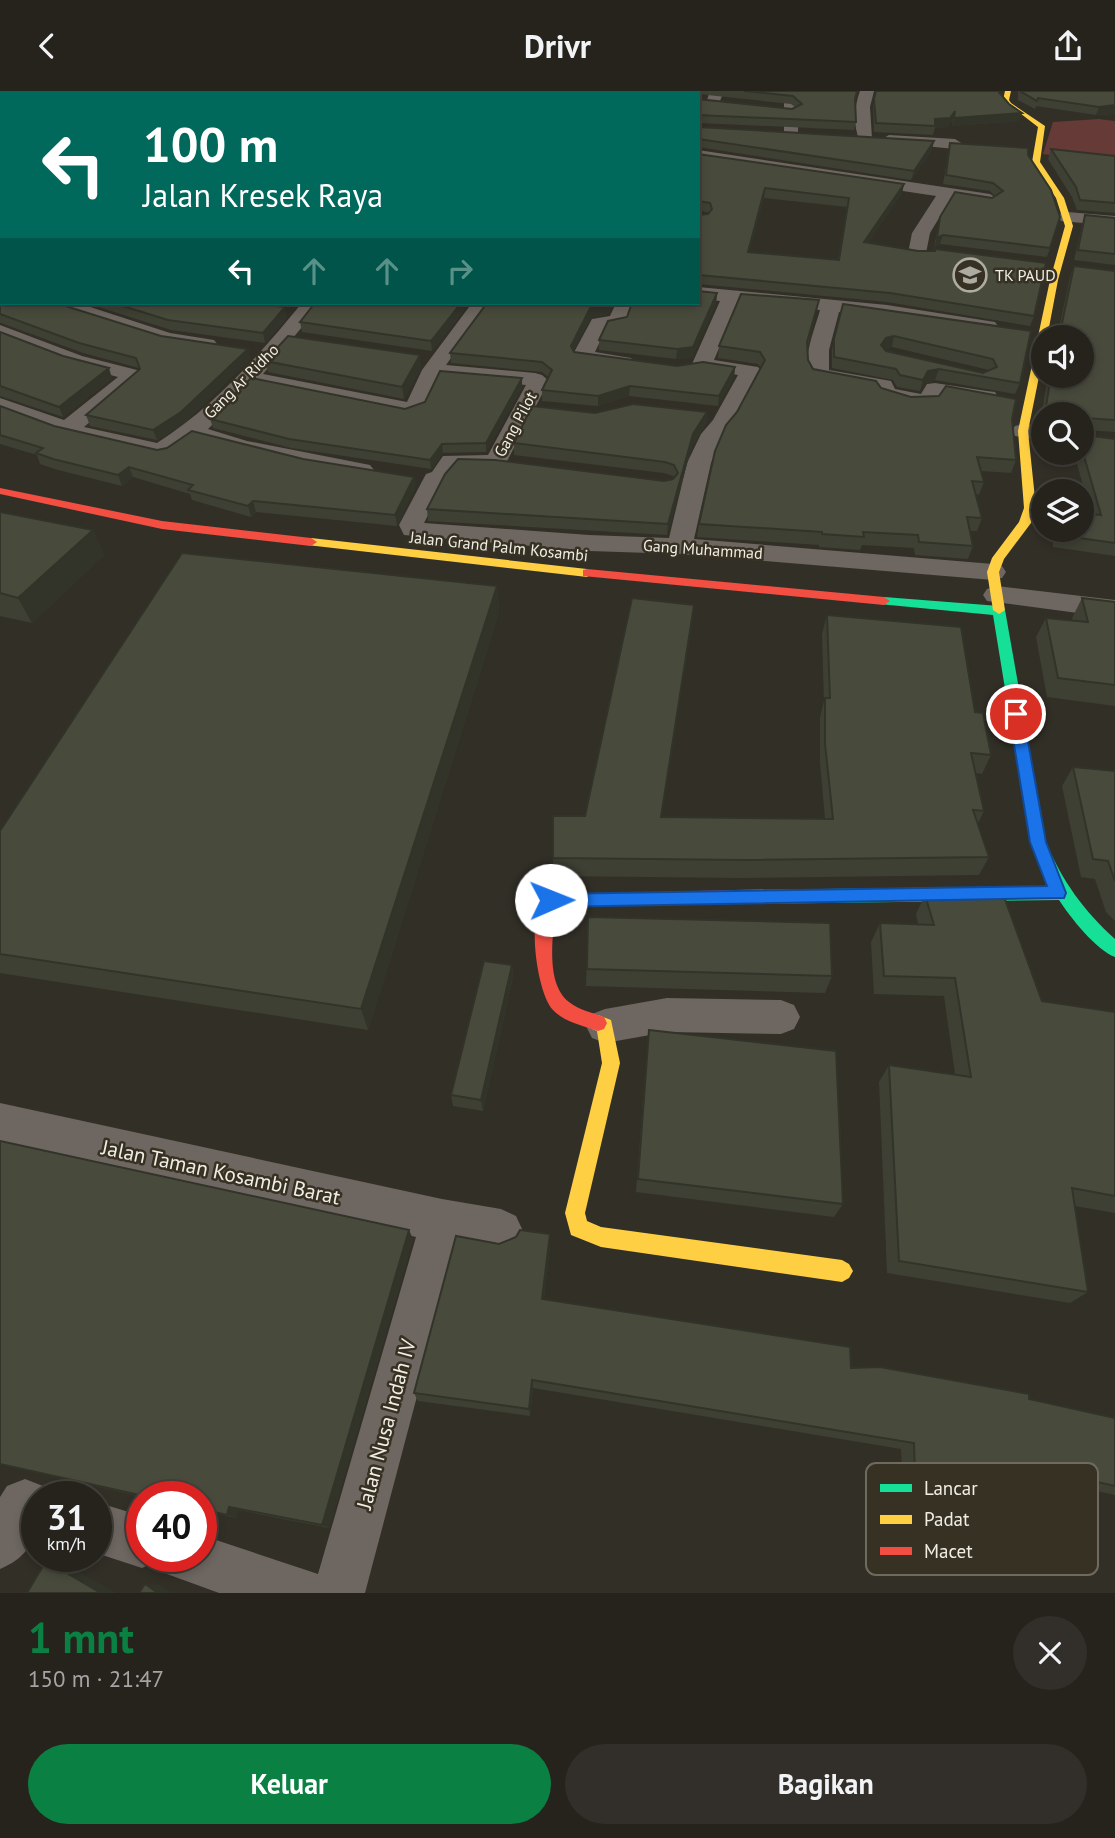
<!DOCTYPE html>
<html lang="id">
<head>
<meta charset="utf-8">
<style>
	body { margin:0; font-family:"PT Sans",sans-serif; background:#322f2a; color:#f1f3f6; height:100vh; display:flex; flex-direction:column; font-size:26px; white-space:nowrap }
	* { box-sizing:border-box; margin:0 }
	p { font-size:23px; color:#a4a4a4 }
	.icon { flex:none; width:38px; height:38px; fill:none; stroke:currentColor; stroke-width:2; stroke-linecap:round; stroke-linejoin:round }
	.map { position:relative; height:1502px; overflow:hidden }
	.panel { display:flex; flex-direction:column; background:#26231d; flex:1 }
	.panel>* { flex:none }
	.hud { position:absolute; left:0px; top:0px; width:700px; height:214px; box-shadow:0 4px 10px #0003,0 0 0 2px #42403b; background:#00695c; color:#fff; overflow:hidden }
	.buttons { position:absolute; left:1031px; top:234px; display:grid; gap:14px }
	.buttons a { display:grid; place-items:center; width:63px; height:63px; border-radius:50%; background:#26231d; box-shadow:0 4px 10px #0003,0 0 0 2px #42403b; font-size:35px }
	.speed { position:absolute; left:21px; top:1390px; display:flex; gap:14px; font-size:35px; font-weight:700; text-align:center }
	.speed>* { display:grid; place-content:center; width:91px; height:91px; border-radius:50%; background:#26231d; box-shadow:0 4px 10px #0003,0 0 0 2px #42403b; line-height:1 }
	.speed small { font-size:18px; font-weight:400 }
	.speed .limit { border:10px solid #d22; background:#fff; color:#111 }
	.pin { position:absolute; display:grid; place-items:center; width:60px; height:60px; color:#fff; margin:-30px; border:4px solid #fff; border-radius:50%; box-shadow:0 2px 7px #0007 }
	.me { position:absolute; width:77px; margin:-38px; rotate:89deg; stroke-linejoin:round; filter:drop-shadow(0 0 5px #0008) }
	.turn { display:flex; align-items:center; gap:24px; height:147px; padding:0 28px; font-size:32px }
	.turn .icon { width:91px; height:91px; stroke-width:2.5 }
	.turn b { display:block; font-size:49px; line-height:60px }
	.lanes { display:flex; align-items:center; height:66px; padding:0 28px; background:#0003; justify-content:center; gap:35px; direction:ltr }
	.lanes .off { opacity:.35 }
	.round { display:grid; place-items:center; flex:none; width:74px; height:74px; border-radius:37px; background:#322f2a }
	.overview { display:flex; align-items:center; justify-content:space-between; height:119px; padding:0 28px }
	h1 { font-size:42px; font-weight:600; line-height:52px; color:#0b8043 }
	.button { display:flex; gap:14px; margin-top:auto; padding:14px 28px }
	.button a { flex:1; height:80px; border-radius:42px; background:#0b8043; color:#fff; font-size:28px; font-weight:600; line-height:80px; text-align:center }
	.button a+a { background:#322f2a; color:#f1f3f6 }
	header { display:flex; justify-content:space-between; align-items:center; height:91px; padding:0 28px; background:#26231d; font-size:32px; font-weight:600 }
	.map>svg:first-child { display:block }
</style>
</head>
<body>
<header><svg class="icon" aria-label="back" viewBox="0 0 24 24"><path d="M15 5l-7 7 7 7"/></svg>Drivr<svg class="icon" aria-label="share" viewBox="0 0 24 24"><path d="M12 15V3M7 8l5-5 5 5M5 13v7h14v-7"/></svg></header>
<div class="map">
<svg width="1115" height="1502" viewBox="0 0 1115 1502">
	<rect width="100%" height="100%" fill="#322f27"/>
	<path fill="#653a37" d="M1099,28L1115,30V74L1043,63L1053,31Z"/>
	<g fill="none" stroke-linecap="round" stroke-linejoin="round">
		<g fill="#6e6660" fill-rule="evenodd">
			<path d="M710,0H724L718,15L713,16L706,12Z"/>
			<path d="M784,0H798V43L791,47L784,43Z"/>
			<path d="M860,0H874L870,16L872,47L865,51L860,50C853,36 854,15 860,0Z"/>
			<path d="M889,44L955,48L963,53L955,58L884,51L882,48Z"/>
			<path d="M698,59L990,103L998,108L990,113L951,107L930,142L926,162L917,167L908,162L912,142L936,105L698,69Z"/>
			<path d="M1067,121L1115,125V135L1061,130L1059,126L1061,122Z"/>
			<path d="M698,196L887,214L995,231L998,235L995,239L988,241L839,221L829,259V279L891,290L895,298L921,303L927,293L935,292L987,300L995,301L998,306L995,311L987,312L941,305L935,315L908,316L878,307L874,300L811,288C800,271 815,238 820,219L738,212L714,269L758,276L761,280L733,332L722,345L711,372L694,448L993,473L1002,475L1006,481L1002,487L993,489L680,463L589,460L404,444L399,434L426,383L432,381L443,365L488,364L526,294L439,286L424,319L411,325L252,294L208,338L247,350L370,374L374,379L370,384L362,386L243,363L195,348L169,365L161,367L59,343L0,321V307L64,329L118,286L68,273L0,247V234L82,265L137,279L142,286L138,290L84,336L157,352C214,316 259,264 302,212H322L263,283L407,311L422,279L472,212H491L446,274L535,282L542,284L549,290L504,376L458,377L448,391L444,393L424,432L589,444L669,447L687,372L701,343L713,329L738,284L695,277L692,273L720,210L698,208Z"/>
			<path d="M48,212H78L170,242L214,249L217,253L214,257L207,259L158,251L138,242L51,216Z"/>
			<path d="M616,212H635L624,235L606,238L595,261L631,267L634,271L631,275L624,277L575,269L572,265L592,228L610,225Z"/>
			<path d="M1023,333L1043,335V349L1015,345L1012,340L1015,335Z"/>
			<path d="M996,495L1115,509V527L987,510L983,504L987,498Z"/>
			<path d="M667,907L781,909L794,914L800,926L794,938L781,943L667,941L605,952L592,947L586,935L592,923L605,918Z"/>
			<path d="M0,1012L442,1108L501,1118L516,1125L523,1140L516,1155L501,1162L457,1154L365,1502H219L167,1483L161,1468L142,1477L96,1462V1411L142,1425V1465H201V1444L318,1483L416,1146L0,1052Z"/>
			<path d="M25,1388L43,1395L47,1405H37C37,1440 36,1463 0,1478V1406L7,1395Z"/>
		</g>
		<path fill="#16e098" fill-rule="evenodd" d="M884,506L999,515L1005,519L1046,751C1062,790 1084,820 1115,848V866C1096,859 1070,826 1059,809L734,813L728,811L726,806L728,801L734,799L1051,795L1030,751L993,524L879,513L878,510Z"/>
		<g fill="#ffcf43" fill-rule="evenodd">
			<path d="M1005,0H1011L1009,9L1011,12L1045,35L1040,71L1064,107L1073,135L1058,189L1047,247H1043V266L1028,340L1036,417L1031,432L1004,468L999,481L1005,519L999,523L993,519L987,481L992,467L1019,431L1024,417L1018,340L1050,189L1065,135L1056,107L1032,71L1038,36L1003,9Z"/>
			<path d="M311,447L587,478L593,482L587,486L307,454L305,451Z"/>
			<path d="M598,924L611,929L620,972L585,1122L587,1130L601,1136L842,1169L849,1173L853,1180L849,1187L842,1191L601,1156L571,1144L565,1122L602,972L597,940L592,938L589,932L592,926Z"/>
		</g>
		<g fill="#f24e42" fill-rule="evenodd">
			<path d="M0,397L162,430L311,447L317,451L311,455L162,438L0,403Z"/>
			<path d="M587,478L884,506L890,510L884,514L583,485V479Z"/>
			<path d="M734,799L740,801L742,806L740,811L734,813L555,816C554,843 544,891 569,911C579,919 593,922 604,926L607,932L604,938L598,940C584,935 564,931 553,919C536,901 526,819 545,804Z"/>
		</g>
	</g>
	<g fill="#3e4034" fill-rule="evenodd">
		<path d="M0,0H857L855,9L856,31L854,39L698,32V7V8L792,18L795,16L791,13L698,3V2L2,212L161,245L248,258L250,268L184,332L157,349L90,335L86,324L140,278L139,277L83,262L1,232H0L1,45H0Z"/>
		<path d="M876,0L1019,30L952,35L953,28L947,36L935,37L933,44L874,41L873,16Z"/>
		<path d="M1018,0H1115V23L1096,24L1036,15L1035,18L1018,9Z"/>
		<path d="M699,36L932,59L911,89L698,56Z"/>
		<path d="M950,52L1028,64L1050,157L1047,166L940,153L934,156L940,126L995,105L990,100L943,93Z"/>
		<path d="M1051,58L1115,65V122L1077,119L1072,106L1048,68Z"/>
		<path d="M698,63L904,93L902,102L868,152L1034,225L1030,235L887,211L698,193V124L708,123L710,122L698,119ZM764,107L847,116L838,169L749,161Z"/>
		<path d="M1085,124L1115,127V174L1074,169L1082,135Z"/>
		<path d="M1074,175L1115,180V341L1085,339V344L1115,348V465L1053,456L1052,439H1082L1091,423L1074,362H1082V324H1043V334L1040,332L1048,285H1082V247H1047L1050,239L1059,237L1070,186Z"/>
		<path d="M717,202L716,212L692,266L676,268L599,259V249L627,226Z"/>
		<path d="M819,209L808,254V269L813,278L911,306L1012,328L1016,369L1011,382L981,380L984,391L979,404L976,403L982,427L977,440H969L973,455L968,468L915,464L914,457L862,454L860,459L819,456V454L697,446L699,433L737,321L761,277L758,273L718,267L719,255Z"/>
		<path d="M86,212H246L287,226L265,252L171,239Z"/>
		<path d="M469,212L432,260L302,241L300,231Z"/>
		<path d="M487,212H615L608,223L590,227L573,260L574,261L677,275L735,276L734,286L718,315L629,305L598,315L542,310V299L548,286L542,281L451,272L450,262Z"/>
		<path d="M1031,240L1020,292L1015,303L935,289L925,292L920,300L897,296L893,289L832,277V259L834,248ZM892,256L989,279L983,282L886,260L885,258Z"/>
		<path d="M0,241L112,287L63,326L0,305Z"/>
		<path d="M265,270L421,276L404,308L268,281Z"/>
		<path d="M522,287V296L486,361L443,362L431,378L291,357L213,337L210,328L405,318Z"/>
		<path d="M0,315L54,335L157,359L303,368L414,386L415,396L397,435L256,421L251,426L192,409L190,403L133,386L122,395L58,379L40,373L37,364L0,353Z"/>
		<path d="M707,321L706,332L692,355L667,444L428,430L427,418L664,390L673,388L674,387L673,385L664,382L514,364V352L595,322Z"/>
		<path d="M1043,343V358L1040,357V351Z"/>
		<path d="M0,421L93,439L104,464L32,532L0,525Z"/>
		<path d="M497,495L499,521L368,939L0,882V740Z"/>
		<path d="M1082,507L1115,511V615L1047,606L1036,546L1046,527L1073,530L1072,527Z"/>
		<path d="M827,524L975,621L991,664L982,683L975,682L984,720L978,732L989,766L979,784L741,787L553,785V725L825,728L820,672V626L824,610L822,543Z"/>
		<path d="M1073,676L1115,680V830L1106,821L1095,788L1081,786L1062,695Z"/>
		<path d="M925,804L1042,910L1115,921V1122L1075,1115L1088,1201L1070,1212L887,1182L879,991L889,974L955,983L944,905L874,903L871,851L880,832L918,833L916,823Z"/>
		<path d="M588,826L832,885L825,902L586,895Z"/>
		<path d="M512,874L513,886L483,1020L453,1015L451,1004Z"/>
		<path d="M649,939L843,1113L834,1126L636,1101L647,956Z"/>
		<path d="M0,1050L413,1148L329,1437L238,1419L236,1427L201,1419V1405L142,1406L0,1373Z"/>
		<path d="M499,1153L550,1155L544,1208L851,1277L1029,1308L1115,1327V1404L1037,1387L1043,1437L1026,1441L904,1417L901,1358L533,1297L530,1325L418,1310L414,1302Z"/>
	</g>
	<g fill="#32342a">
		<path d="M1115,14V23L1096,24L1099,16Z"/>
		<path d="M955,20L953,28L947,36L935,37V28Z"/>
		<path d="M1022,22L1019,30L952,35L954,27Z"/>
		<path d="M934,50L932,59L911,89L914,80Z"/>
		<path d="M904,93L902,102L862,161L864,151Z"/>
		<path d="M765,97L764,107L747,171L748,161Z"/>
		<path d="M943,144L940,153L934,156L937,147Z"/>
		<path d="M717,202L716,212L692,266L676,268L677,258Z"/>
		<path d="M461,212H469L432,260L431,250Z"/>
		<path d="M609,212H615L608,223L590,227L571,265V255L590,217Z"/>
		<path d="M285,216L287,226L265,252L263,242Z"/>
		<path d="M894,245L892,256L883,258L881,254L886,247Z"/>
		<path d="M248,258L250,268L184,332L157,349L153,339Z"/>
		<path d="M420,264L421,276L404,308L402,296Z"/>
		<path d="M735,276L734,286L718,315L719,305Z"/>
		<path d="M109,277L112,287L63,326L59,316Z"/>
		<path d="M939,278L935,289L925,292L920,300L923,289L928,280Z"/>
		<path d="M522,287V296L486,361V352Z"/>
		<path d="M630,295L629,305L598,315V305Z"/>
		<path d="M707,321L706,332L692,355L667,444L668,433L693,343Z"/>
		<path d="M442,353L443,362L431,378L430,369Z"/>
		<path d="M129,376L133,386L122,395L118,384Z"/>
		<path d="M414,386L415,396L397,435L395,424Z"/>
		<path d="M253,410L256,421L251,426L248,415Z"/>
		<path d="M93,439L104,464L32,532L18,507Z"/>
		<path d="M497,495L499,521L368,939L361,918Z"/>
		<path d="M512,874L513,886L483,1020L481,1009Z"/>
		<path d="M409,1139L413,1148L329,1437L322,1434Z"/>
		<path d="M550,1143V1155L543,1218L542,1208Z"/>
		<path d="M532,1289L533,1297L530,1325L529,1318Z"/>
		<path d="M229,1416L238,1419L236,1427L227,1424Z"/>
		<path d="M46,1470L64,1472L116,1502H101Z"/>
		<path d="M145,1493L160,1494L171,1502H158Z"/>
	</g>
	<g fill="#484b3c" stroke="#32342a" stroke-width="2" fill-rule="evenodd">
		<path d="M0,0H697V2H2V212H56L161,245L248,258L181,321L153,339L86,324L140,278L136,267L79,252L0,223V105H1L0,98V46L1,45L0,36Z"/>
		<path d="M744,0H857L855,8L856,31L698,24V7V8L792,18L802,13L793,5Z"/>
		<path d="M876,0H998L1009,13L1022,22L954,27L955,20L950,27L935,28V35L876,32L874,8Z"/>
		<path d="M1020,0H1115V14L1099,16L1038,7L1037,10Z"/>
		<path d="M698,34L699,36L934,50L914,80L699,48L698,49Z"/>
		<path d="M950,52L1028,57V64L1051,99L1060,126L1050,157L943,144L937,147L940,126L955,101L992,107L1003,100L993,92L946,84Z"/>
		<path d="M1051,58L1115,65V112L1080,109L1076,96Z"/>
		<path d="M698,63L904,93L864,151L918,160H935V158L1046,172L1034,225L890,202L699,184L698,185V124L708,123L712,118L710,112L698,110ZM765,97L849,107L839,169L748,161Z"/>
		<path d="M1085,124L1115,127V163L1078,159Z"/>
		<path d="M1074,175L1115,180V329L1085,327V344L1115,348V452L1059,444L1058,439H1082V422L1101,424L1082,358V324H1050L1045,321L1051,285H1082V247H1050V239L1061,237Z"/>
		<path d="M698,200L717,202L693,256L677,258L599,249L608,230L627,226L632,212H698Z"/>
		<path d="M741,203L819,209L807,251L808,269L813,278L876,290L881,297L911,306L939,305L946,295L1016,308L1012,328L1016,369L977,366L984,391L972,390L982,427L967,426L973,455L919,451L918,444L863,441L864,446L822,443V441L699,433L715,360L726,334L737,321L765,269L760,261L719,255Z"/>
		<path d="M113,212H246L285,216L263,242L168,229Z"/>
		<path d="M315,212H461L431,250L300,231Z"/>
		<path d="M487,212H609L590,217L571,255L574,261L677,275L703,271L735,276L719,305L630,295L598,305L542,299L552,279L542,271L450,262Z"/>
		<path d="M843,213L1031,240L1020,292L939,278L928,280L923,289L900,284L896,278L834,266V248ZM894,245L993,268L997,276L983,282L886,260L881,254L886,247Z"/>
		<path d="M0,241L63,265L109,277L59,316L0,295Z"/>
		<path d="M288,245L420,264L402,296L265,270Z"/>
		<path d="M440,280L522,287L486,352L442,353L430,369L289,348L210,328L251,287L405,318L425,311Z"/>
		<path d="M633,313L707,321L693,343L668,433L427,418L445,383L458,368L495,369L664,390L673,388L678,382L674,374L665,371L514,352L532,315L595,322Z"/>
		<path d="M0,315L54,335L157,359L167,357L192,340L303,368L414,386L395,424L253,410L248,415L188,399L193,394L129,376L118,384L53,368L36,362L43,357L0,344Z"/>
		<path d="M0,421L93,439L18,507L0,502Z"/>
		<path d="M182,462L497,495L361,918L0,863V740Z"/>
		<path d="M632,507L694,514L661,726L833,728L825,653V607H830L827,524L961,536L975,621L983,622L991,664L971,662L984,720L973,719L989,766L746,769L553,767V725H585Z"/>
		<path d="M1082,507L1115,511V594L1058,587L1046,527L1088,531Z"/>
		<path d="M1073,676L1115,680V790L1108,770L1093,768Z"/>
		<path d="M1003,803L1042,910L1115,921V1105L1072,1097L1088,1201L899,1170L889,974L971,986L955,887L884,885L880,832L934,834L925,804Z"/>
		<path d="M588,826L830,832L832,885L587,878Z"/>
		<path d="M484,870L512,874L481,1009L451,1004Z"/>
		<path d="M649,939L836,960L843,1113L638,1088Z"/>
		<path d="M0,1050L409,1139L322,1434L229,1416L227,1424L201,1418V1405H144L0,1373Z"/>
		<path d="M520,1139L550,1143L542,1208L850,1256L851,1277L880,1276L1029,1303V1308L1115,1327V1395L1036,1377L1043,1437L916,1413L914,1352L532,1289L529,1318L414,1302L456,1145L499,1153L516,1146Z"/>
		<path d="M46,1470L101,1502H27Z"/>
		<path d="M145,1493L158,1502H139Z"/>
	</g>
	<path fill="#1a73e8" stroke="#114b97" stroke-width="2" d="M1016,618L1023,623L1046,751L1066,802L1064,807L551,816L545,814L543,809L545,805L551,803L1047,795L1030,751L1009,623Z"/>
	<defs>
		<symbol id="school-ring" viewBox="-11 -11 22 22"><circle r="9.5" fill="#363123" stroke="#aeaba2" stroke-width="1.5"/><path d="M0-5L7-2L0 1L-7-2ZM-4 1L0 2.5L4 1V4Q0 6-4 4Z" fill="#aeaba2"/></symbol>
	</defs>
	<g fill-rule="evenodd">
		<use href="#school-ring" x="951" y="165" width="38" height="38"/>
	</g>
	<g text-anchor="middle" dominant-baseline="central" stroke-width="5" stroke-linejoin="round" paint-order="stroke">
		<g font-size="16" fill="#f0eee4" stroke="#363123" text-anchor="start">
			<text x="995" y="184">TK PAUD</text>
		</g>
		<g font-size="16" fill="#f0eee4" stroke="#363123">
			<text transform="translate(241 290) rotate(-45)">Gang Ar Ridho</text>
			<text transform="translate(515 333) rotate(-62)">Gang Pilot</text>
			<text transform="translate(499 455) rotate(6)">Jalan Grand Palm Kosambi</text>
			<text transform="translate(703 458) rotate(4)">Gang Muhammad</text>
		</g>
		<g font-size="21" fill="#f0eee4" stroke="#363123">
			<text transform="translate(221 1081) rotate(12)">Jalan Taman Kosambi Barat</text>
			<text transform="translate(386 1333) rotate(-75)">Jalan Nusa Indah IV</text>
		</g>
	</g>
	<rect x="866" y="1372" width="232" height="112" rx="10" fill="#363123" stroke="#6e6a5d" stroke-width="2"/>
	<rect x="880" y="1393" width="32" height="8" fill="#16e098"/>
	<rect x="880" y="1424" width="32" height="9" fill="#ffcf43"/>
	<rect x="880" y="1456" width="32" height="8" fill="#f24e42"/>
	<g font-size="19" fill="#f0eee4">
		<text x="924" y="1404">Lancar</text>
		<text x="924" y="1435">Padat</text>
		<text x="924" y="1467">Macet</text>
	</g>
</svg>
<div class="buttons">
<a><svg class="icon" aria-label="sound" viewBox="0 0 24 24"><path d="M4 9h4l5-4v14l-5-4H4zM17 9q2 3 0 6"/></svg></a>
<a><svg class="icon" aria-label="search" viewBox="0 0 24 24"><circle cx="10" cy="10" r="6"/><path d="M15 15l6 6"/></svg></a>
<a><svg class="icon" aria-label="layers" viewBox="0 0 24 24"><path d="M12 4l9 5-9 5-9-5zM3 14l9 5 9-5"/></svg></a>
</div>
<div class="speed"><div>31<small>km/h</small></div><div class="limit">40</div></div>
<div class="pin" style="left:1016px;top:623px;background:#d93025"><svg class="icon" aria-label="arrive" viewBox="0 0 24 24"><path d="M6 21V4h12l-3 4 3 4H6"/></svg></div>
<svg class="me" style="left:551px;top:809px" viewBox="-20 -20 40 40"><circle r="19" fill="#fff"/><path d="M0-13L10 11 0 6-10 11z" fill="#1a73e8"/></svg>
<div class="hud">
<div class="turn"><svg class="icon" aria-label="left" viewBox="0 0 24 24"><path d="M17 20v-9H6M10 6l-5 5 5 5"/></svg><div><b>100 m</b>Jalan Kresek Raya</div></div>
<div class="lanes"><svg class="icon" aria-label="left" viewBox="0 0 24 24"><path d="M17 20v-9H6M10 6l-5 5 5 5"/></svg><svg class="icon off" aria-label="ahead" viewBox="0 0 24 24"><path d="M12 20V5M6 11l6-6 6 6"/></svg><svg class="icon off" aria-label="ahead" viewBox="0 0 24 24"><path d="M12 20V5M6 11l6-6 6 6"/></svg><svg class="icon off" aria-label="right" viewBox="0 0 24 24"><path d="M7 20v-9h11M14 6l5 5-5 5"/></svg></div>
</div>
</div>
<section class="panel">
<div class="overview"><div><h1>1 mnt</h1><p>150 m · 21:47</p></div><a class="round"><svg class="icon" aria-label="close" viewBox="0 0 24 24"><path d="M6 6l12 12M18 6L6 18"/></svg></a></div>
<div class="button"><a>Keluar</a><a>Bagikan</a></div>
</section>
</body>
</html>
